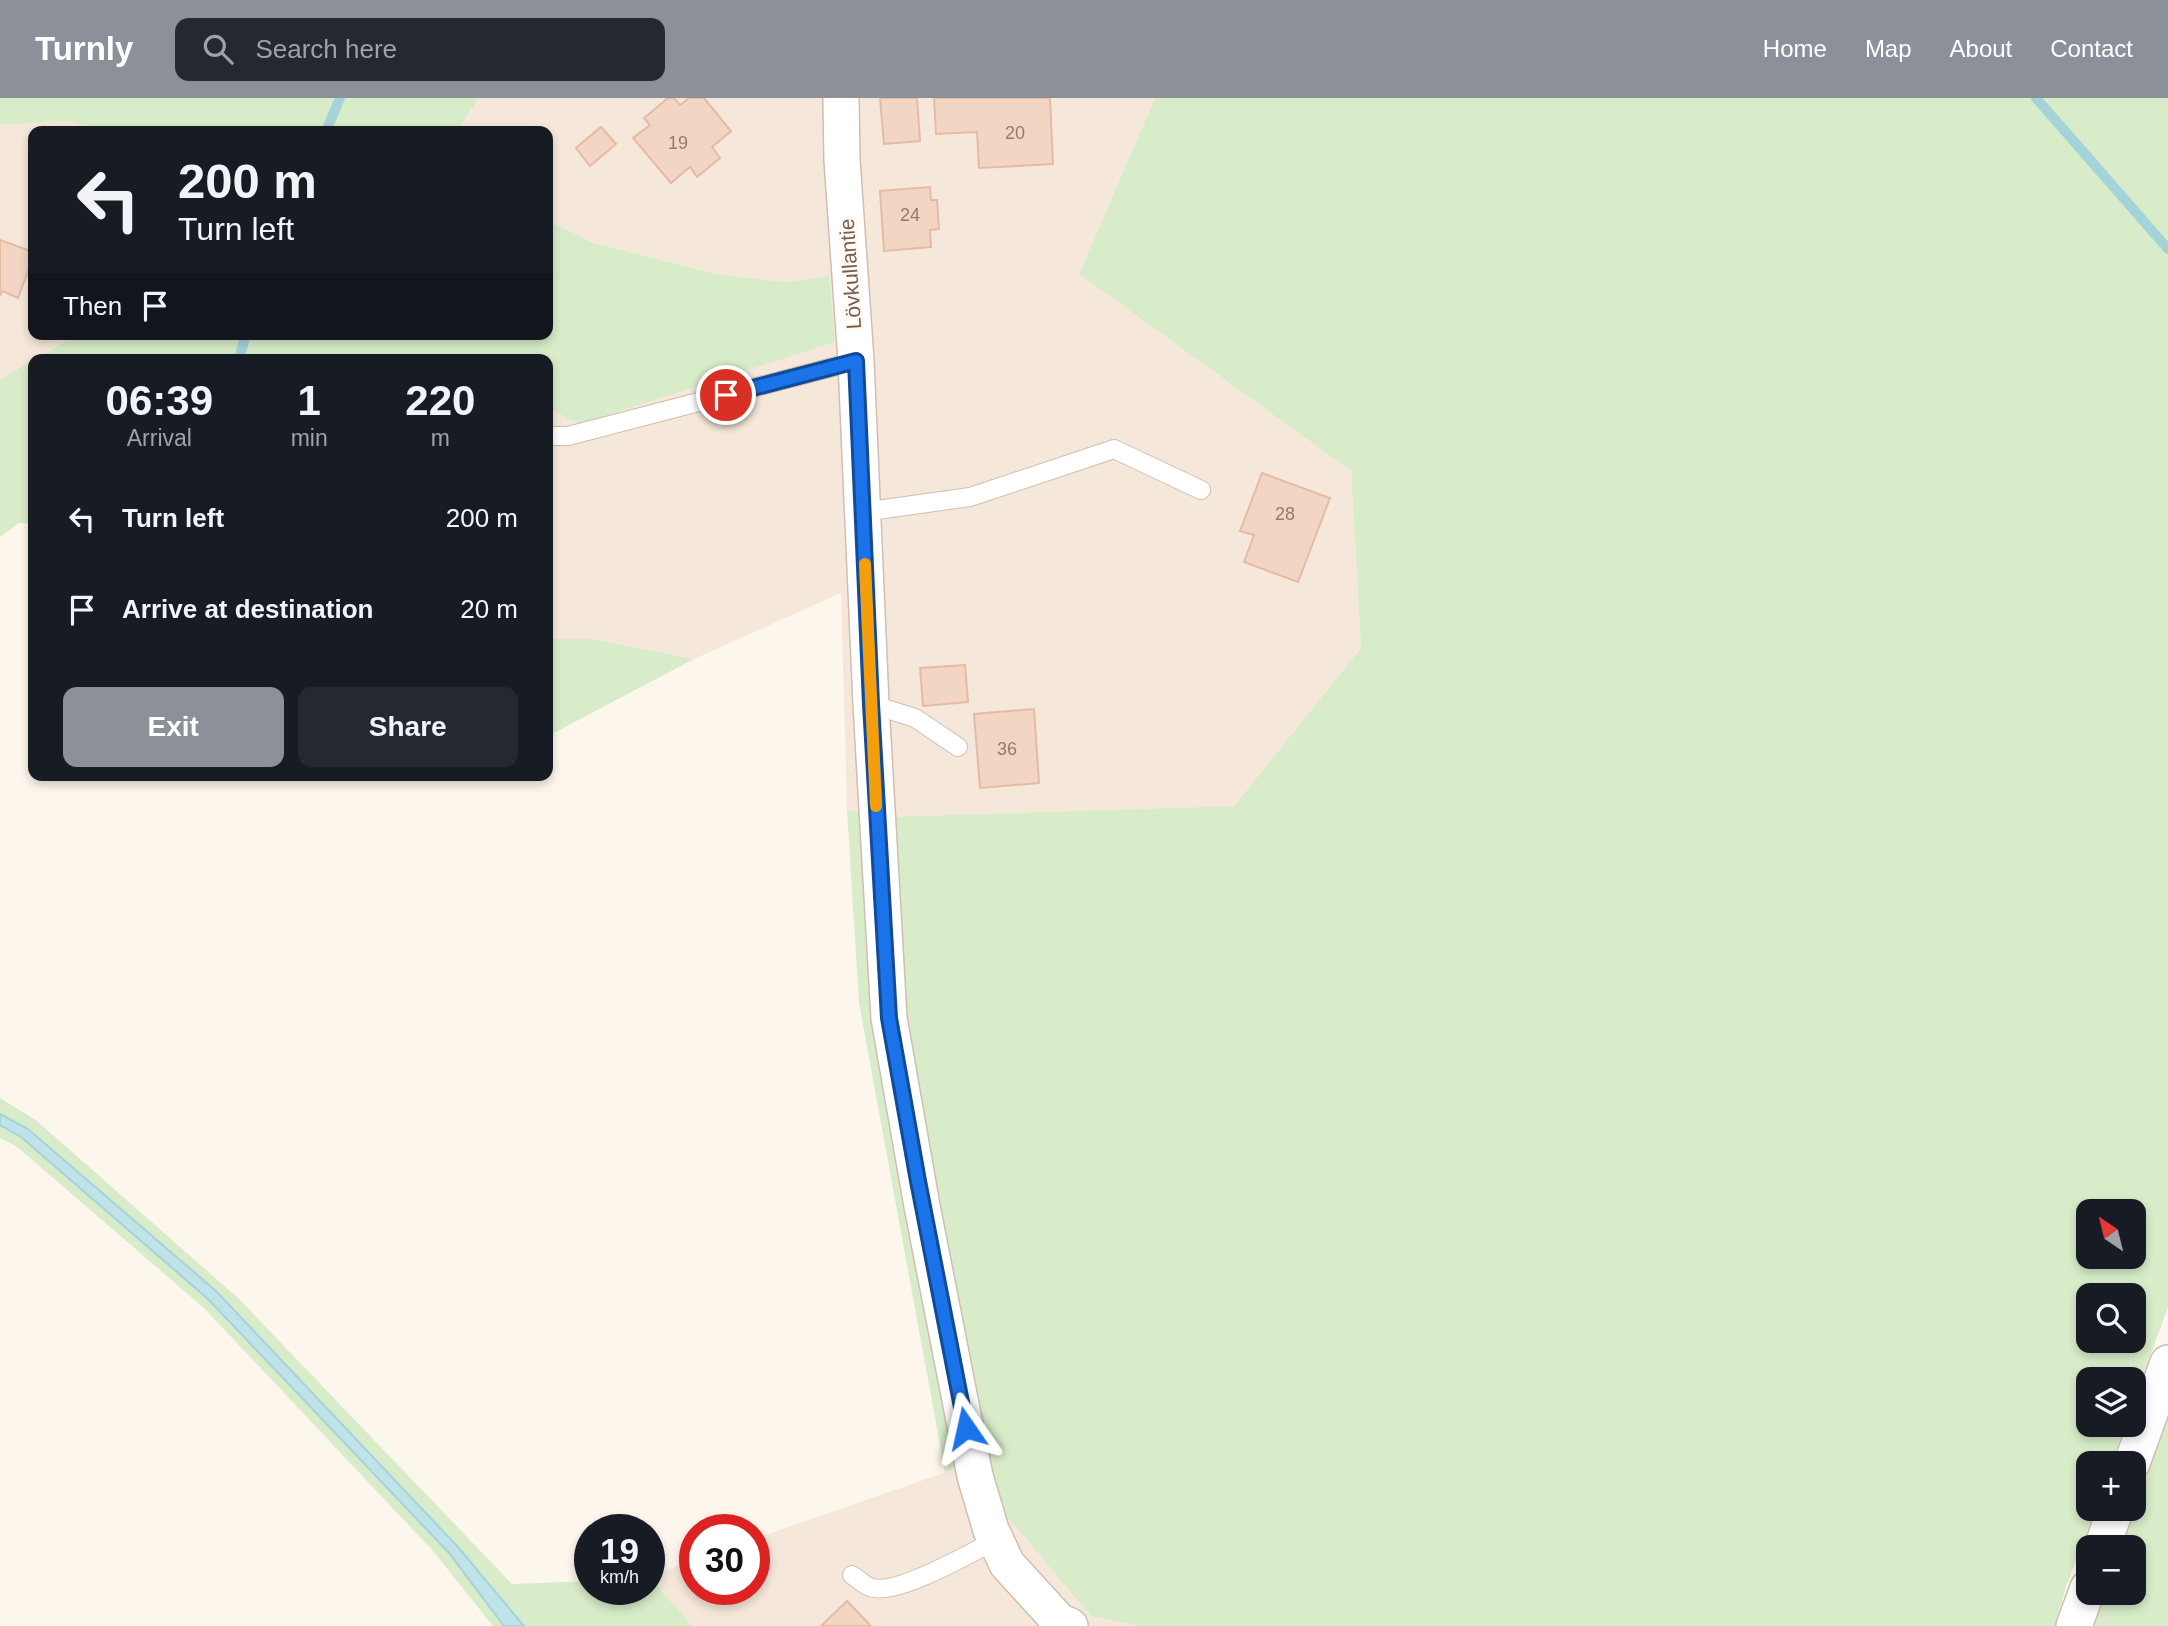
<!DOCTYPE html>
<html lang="en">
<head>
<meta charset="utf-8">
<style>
	body { margin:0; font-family:Arial,sans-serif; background:#242831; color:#f1f3f6; height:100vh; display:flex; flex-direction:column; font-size:26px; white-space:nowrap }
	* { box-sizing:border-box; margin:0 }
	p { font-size:23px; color:#9ea1a6 }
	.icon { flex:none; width:38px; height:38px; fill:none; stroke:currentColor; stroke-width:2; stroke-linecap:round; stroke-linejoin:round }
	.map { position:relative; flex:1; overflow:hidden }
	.panel { position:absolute; left:28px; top:256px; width:525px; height:427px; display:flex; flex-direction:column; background:#171b24; border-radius:14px; box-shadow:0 4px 10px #0003 }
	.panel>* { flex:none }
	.guide { position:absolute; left:28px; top:28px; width:525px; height:214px; border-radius:14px; box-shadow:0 4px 10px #0003; background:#171b24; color:#f1f3f6; overflow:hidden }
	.needle { width:46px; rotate:325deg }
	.fabs { position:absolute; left:2076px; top:1101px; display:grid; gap:14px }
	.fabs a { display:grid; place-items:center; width:70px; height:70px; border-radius:14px; background:#171b24; box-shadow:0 4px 10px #0003; font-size:35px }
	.speed { position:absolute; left:574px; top:1416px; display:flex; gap:14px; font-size:35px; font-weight:700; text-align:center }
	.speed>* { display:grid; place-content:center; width:91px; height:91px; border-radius:50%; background:#171b24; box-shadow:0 4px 10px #0003; line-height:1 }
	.speed small { font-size:18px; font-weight:400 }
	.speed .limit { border:10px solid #d22; background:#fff; color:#111 }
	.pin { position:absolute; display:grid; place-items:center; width:60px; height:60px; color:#fff; margin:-30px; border:4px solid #fff; border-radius:50%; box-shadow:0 2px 7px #0007 }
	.me { position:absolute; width:77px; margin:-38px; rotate:349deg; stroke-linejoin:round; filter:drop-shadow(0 0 5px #0008) }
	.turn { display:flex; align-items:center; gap:24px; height:147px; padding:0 35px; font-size:32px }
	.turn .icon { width:91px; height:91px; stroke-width:2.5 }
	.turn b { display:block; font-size:49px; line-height:60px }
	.then { display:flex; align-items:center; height:66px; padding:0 35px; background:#0003; gap:14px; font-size:26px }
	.eta { display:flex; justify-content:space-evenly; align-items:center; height:119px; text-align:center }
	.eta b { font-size:42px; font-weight:600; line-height:49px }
	.action { display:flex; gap:14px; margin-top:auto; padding:14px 35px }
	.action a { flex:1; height:80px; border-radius:14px; background:#8c9099; color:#fff; font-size:28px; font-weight:600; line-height:80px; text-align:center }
	.action a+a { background:#242831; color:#f1f3f6 }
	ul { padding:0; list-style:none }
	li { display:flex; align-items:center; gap:21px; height:91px; padding:0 35px }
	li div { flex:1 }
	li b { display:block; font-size:26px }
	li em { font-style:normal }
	header { display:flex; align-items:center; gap:42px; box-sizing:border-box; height:98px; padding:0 35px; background:#8c9099; color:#fff }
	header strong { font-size:33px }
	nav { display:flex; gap:38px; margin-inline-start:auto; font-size:24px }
	.search { width:490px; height:63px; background:#242831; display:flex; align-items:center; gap:18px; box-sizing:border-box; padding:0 24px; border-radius:14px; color:#9ea1a6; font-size:26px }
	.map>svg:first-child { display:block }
</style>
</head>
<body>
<header>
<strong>Turnly</strong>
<div class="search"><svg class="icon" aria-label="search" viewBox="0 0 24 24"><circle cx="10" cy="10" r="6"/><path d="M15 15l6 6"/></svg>Search here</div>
<nav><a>Home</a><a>Map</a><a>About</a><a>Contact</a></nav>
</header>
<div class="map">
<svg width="2168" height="1528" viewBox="0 0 2168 1528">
	<rect width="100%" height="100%" fill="#fdf6ec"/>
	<g fill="#f5e8da">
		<path d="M479,0H1155L1079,176L1351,373L1361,550L1234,708L883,719L847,712L841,495L694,561L593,541H548V310L579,326L829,178L785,184L716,176L594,145L548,123V33H457Z"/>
		<path d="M70,23L100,33H33V236H77L0,281V27Z"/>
		<path d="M981,1362L1091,1518L1138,1528H692L649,1478L695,1462V1491H754V1441Z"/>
	</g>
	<g fill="#d8ecc9" fill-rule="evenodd">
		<path d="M0,0H479L457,33H100L70,23L0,27Z"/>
		<path d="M1155,0H2168V1209L2133,1305V1281H2088V1326L2125,1327L2111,1365H2088V1410L2095,1411L2066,1489L2055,1528H1138L1091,1518L1001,1411L981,1362L898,925L883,719L1234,708L1361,550L1351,373L1079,176ZM2088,1113H2133V1158H2088ZM2088,1197H2133V1242H2088Z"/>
		<path d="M548,123L594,145L716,176L785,184L829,178L835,244L579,326L548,310V261H35L77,236H548Z"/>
		<path d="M33,262V426L19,425L0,439V281Z"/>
		<path d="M548,541H593L694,561L548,638Z"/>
		<path d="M847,712L862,715L870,898L962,1368L945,1374L859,905Z"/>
		<path d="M0,1000L37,1023L239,1201L512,1486L590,1483V1491H649V1478L692,1528H524L458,1449L216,1193L28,1031L0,1016Z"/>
		<path d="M0,1027L21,1039L208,1201L449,1455L504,1528H493L433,1453L204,1210L16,1048L0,1040Z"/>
		<path d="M2168,1318V1528H2094L2106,1495L2133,1494V1449H2122Z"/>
	</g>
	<path fill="#bfe3e8" stroke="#a5d3da" stroke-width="2" d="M0,1016L28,1031L216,1193L458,1449L524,1528H504L449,1455L208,1201L21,1039L0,1027Z"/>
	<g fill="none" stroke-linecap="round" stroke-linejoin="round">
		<g stroke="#a5d3da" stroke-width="10">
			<path d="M2036,0L2168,151"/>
			<path d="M326,33L340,0"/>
			<path d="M239,261L246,236"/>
		</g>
	</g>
	<g fill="#f3d5c3" stroke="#e6bba3" stroke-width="2">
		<path d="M668,0H674L680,7L689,0H704L731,33L712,49L720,60L697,79L690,69L671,85L633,40L650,27L644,20Z"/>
		<path d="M880,0H917L920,43L884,46Z"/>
		<path d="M934,0H1050L1053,66L979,70L977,34L936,36Z"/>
		<path d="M601,29L616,46L590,68L576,50Z"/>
		<path d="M930,89L931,102H937L939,131L930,132L931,149L884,153L880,93Z"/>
		<path d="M0,142L33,154V160L18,200L2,193L0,198Z"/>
		<path d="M1262,375L1330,400L1298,484L1244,464L1254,437L1240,433Z"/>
		<path d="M965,567L968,604L923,608L920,570Z"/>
		<path d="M1034,611L1039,685L980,690L974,616Z"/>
		<path d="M847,1503L871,1528H821Z"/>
	</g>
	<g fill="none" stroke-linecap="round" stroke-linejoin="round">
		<defs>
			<g id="lane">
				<path d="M548,338H568L856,263"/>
				<path d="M863,414L970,399L1114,351L1201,392"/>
				<path d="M871,606L915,620L958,649"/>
				<path d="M852,1477C858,1481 864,1487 870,1489C894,1500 972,1454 996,1442"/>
			</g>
			<g id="street">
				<path d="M841,0L842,62L856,263L871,606L889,920L922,1108L975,1378L991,1432L1007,1466L1059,1523L1070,1528"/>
				<path d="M2132,1365L2168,1265"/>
				<path d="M2102,1449L2116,1410"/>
				<path d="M2074,1528L2088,1490"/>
			</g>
		</defs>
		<use href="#lane" stroke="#d1beb0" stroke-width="20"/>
		<use href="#street" stroke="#d1beb0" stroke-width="38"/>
		<use href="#lane" stroke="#fff" stroke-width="18"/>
		<use href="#street" stroke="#fff" stroke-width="35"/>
	</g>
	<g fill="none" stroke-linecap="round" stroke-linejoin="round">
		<defs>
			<path id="route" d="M726,297L856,263L871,606L889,920L918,1083L966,1330"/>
		</defs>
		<use href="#route" stroke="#114b97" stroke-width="18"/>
		<use href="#route" stroke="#1a73e8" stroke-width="12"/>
		<path stroke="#f59e0b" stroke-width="12" d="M865,466L876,708"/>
	</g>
	<g text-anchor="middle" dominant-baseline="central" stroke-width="7" stroke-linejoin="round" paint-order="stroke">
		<g font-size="18" fill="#987a6a">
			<text x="1015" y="35">20</text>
			<text x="678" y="45">19</text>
			<text x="910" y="117">24</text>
			<text x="1285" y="416">28</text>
			<text x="1007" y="651">36</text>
		</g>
		<g font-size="21" fill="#7a5c4d" stroke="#fffaf3">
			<text transform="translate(850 176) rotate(-94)">Lövkullantie</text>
		</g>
	</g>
</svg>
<div class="fabs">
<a><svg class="needle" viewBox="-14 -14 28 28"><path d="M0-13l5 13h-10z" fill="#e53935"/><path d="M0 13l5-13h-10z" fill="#9ea1a6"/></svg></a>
<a><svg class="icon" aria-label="search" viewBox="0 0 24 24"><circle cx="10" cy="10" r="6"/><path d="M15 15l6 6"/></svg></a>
<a><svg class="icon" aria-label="layers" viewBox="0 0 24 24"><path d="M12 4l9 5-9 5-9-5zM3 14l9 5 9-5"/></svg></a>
<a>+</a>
<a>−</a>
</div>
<div class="speed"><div>19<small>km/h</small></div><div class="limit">30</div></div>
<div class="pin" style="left:726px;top:297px;background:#d93025"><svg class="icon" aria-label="arrive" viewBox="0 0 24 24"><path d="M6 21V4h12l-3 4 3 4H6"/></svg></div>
<svg class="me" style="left:966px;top:1330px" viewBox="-20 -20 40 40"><path d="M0-17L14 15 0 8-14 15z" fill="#1a73e8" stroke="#fff" stroke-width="4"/></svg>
<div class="guide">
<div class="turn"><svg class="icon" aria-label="left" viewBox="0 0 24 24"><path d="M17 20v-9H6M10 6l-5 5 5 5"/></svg><div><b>200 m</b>Turn left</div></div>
<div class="then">Then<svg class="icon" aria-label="arrive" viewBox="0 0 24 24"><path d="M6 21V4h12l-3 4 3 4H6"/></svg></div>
</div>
<section class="panel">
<div class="eta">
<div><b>06:39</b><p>Arrival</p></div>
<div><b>1</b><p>min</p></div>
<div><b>220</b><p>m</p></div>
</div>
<ul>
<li><svg class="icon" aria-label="left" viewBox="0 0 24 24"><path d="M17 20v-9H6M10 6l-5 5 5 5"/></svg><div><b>Turn left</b></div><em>200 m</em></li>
<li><svg class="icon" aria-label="arrive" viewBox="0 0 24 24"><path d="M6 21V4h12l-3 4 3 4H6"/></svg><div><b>Arrive at destination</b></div><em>20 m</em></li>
</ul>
<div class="action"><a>Exit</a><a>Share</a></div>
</section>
</div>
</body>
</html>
